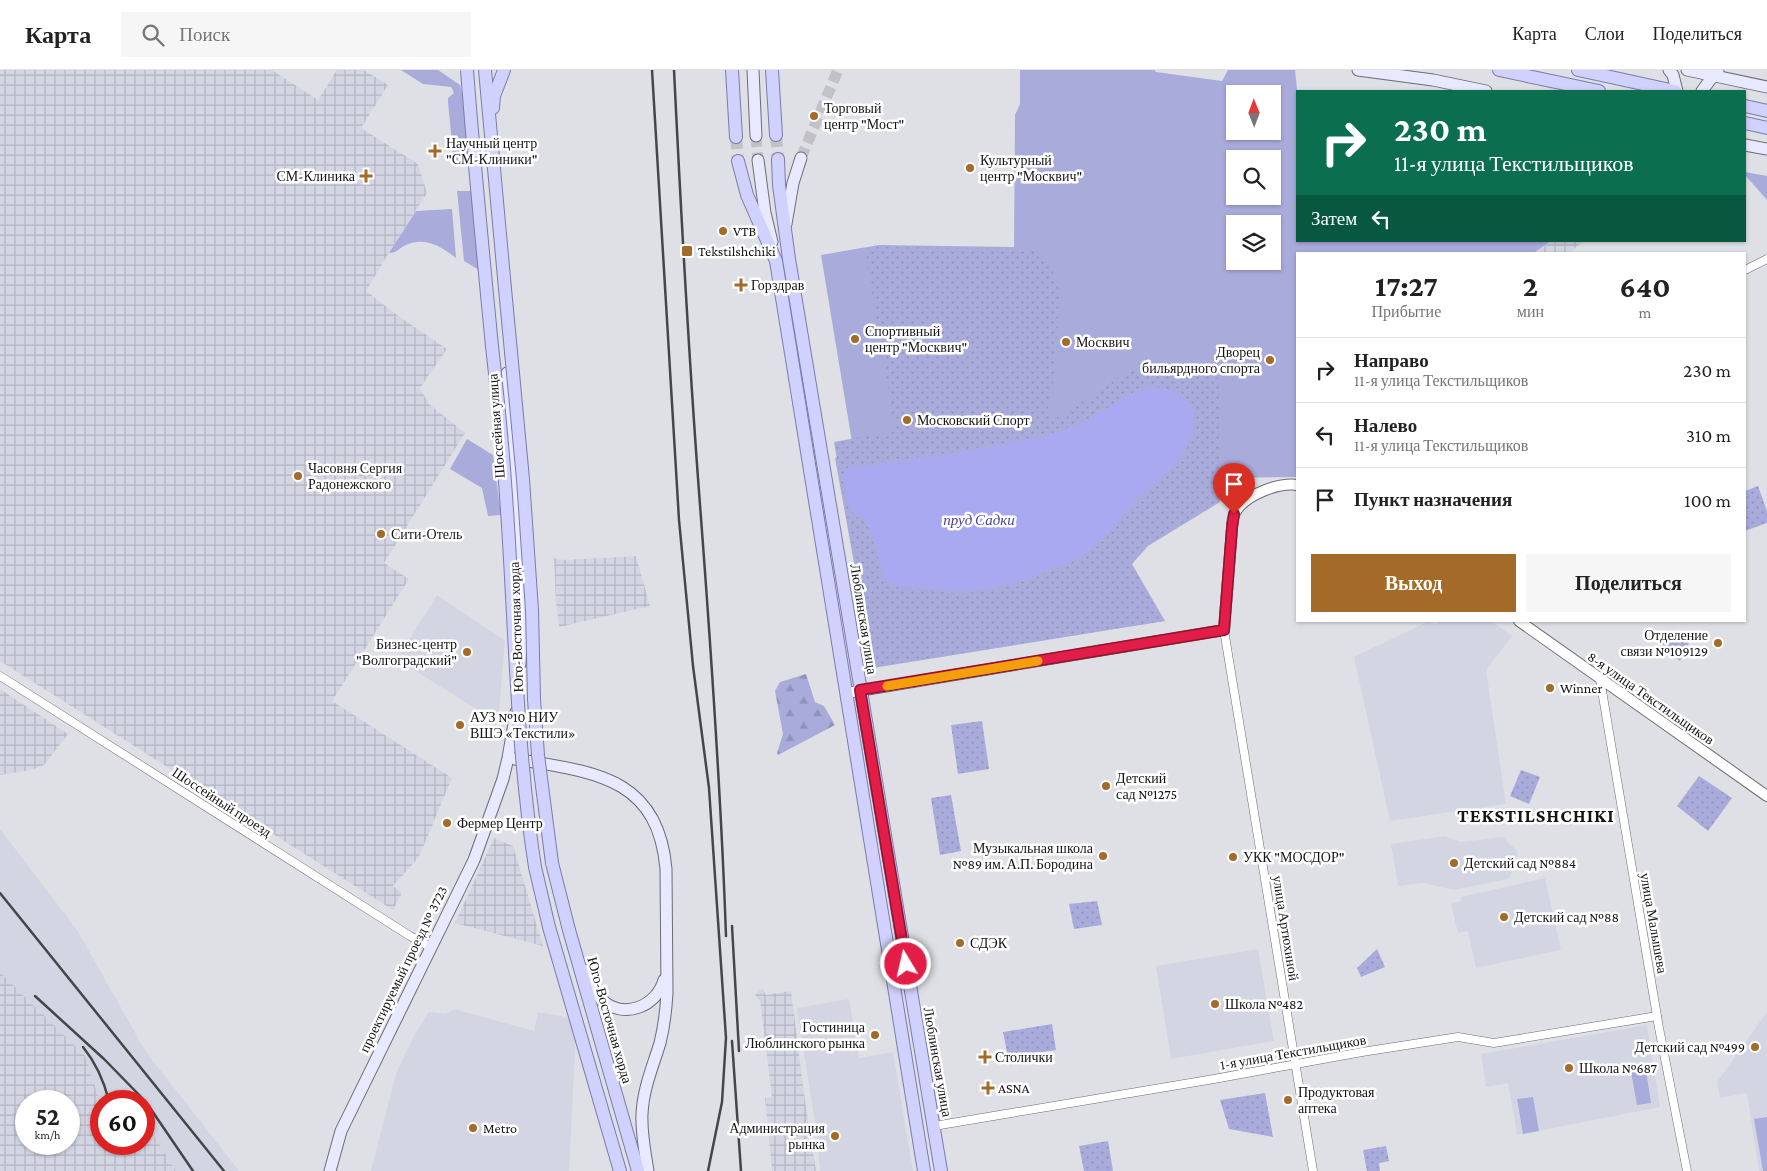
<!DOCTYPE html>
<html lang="ru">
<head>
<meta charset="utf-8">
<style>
	body { margin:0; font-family:"Crimson Pro",serif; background:#f6f6f6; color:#222; height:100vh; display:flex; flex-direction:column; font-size:19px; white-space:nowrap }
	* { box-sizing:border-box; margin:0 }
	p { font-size:16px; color:#767676 }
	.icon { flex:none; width:28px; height:28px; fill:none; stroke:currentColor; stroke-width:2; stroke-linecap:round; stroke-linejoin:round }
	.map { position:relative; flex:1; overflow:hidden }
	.panel { position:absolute; left:1296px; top:182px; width:450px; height:370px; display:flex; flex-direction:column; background:#fff; border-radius:0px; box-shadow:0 1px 4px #0004 }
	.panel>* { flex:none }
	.guide { position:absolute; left:1296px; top:20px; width:450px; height:152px; border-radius:0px; box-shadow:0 1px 4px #0004; background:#0b6e4f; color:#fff; overflow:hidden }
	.needle { width:32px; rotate:359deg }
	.buttons { position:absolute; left:1226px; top:15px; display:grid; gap:10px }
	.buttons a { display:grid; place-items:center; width:55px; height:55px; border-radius:0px; background:#fff; box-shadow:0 1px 4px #0004; font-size:25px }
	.speed { position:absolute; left:15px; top:1020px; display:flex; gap:10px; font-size:25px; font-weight:700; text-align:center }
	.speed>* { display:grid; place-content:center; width:65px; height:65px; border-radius:50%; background:#fff; box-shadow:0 1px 4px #0004; line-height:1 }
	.speed small { font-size:12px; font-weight:400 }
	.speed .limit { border:8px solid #d22; background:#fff; color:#111 }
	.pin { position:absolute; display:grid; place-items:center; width:42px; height:42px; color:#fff; margin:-51px -21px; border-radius:50% 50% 50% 0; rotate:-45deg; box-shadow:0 0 5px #0007 }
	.pin .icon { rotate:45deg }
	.me { position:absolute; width:55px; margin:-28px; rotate:351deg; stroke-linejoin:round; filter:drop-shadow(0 0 4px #0008) }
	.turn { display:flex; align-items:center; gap:18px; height:105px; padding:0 15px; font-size:22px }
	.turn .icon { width:65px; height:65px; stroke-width:2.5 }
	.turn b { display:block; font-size:35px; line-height:42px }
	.then { display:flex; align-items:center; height:48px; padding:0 15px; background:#0003; gap:10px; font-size:19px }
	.eta { display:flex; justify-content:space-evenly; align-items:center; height:85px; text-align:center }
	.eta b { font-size:30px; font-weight:700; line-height:35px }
	.button { display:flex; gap:10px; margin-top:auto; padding:10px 15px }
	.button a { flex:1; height:58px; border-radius:0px; background:#a36b27; color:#fff; font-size:20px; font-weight:700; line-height:58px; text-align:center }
	.button a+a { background:#f6f6f6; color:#222 }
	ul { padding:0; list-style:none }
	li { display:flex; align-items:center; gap:15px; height:65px; padding:0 15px; border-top:1px solid #e0e0e0 }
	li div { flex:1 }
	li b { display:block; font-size:19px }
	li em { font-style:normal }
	header { display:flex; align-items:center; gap:30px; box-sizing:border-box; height:70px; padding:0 25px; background:#fff; border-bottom:1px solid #e0e0e0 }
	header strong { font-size:24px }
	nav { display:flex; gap:28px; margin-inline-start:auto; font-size:18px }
	.search { width:350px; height:45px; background:#f6f6f6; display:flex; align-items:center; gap:12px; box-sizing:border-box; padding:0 18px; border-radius:0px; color:#767676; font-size:19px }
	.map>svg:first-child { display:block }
</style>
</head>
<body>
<header>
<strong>Карта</strong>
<div class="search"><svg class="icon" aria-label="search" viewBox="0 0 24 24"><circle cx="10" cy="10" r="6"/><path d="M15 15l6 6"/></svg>Поиск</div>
<nav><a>Карта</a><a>Слои</a><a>Поделиться</a></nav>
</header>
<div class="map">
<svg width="1767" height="1101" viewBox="0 0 1767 1101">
	<defs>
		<pattern id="industrial-grid" width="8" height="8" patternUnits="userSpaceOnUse" patternTransform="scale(1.25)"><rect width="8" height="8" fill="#d4d5e3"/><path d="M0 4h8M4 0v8" fill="none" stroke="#b5b6c2"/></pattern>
		<pattern id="forest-firs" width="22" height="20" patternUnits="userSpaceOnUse" patternTransform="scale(1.25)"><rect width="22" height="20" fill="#a9abdb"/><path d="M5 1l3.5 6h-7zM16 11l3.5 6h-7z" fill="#9192bb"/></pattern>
		<pattern id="park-dots" width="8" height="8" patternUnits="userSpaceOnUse" patternTransform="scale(1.25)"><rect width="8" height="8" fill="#a9abdb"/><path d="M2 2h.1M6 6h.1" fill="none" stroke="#9192bb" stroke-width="1.8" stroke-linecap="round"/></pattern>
	</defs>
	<rect width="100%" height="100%" fill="#dfe0e6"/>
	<g fill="#d4d5e3">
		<path d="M437,525L505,571L498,653L397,589Z"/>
		<path d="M1429,551L1436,555L1439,551H1491L1512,566L1486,600L1506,734L1390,751L1354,587Z"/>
		<path d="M0,759L77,860L146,982L239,1101H176L144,1050V1031H101V1034L85,986L0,902Z"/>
		<path d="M1445,766L1461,772L1503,767L1518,782L1511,805L1508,809L1454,820L1423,813L1398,816L1391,774Z"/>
		<path d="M1545,808L1561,880L1476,898L1468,861L1458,863L1451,834L1461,831V827Z"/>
		<path d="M1258,879L1274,971L1171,989L1156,896Z"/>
		<path d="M849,929L859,988L893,982L913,1101H820L816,1059L797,938Z"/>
		<path d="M454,939L534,961L538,942L567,947L576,964L569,1101H371L396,1003L415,964L429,942L445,944Z"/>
		<path d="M1767,942V1101H1759L1747,1023L1720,1028L1717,1012Z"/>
		<path d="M1647,955L1660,1037L1517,1065L1508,1013L1486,1017L1481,984Z"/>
	</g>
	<g fill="url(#industrial-grid)" fill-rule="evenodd">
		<path d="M0,0H272L318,30L337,0H364L388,15L361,58L418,94L427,123L382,194L366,221L397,245L447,279L420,318L429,334L465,363L384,493L409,509L332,631L452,708L419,787L393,816L402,823L393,840L0,591Z"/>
		<path d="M1552,171H1584L1568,184H1532Z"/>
		<path d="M636,486L650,536L559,557L556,533L554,488L563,490Z"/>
		<path d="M0,619L68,664L44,695L32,700L0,705Z"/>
		<path d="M494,768L513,776L543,876L455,853Z"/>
		<path d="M0,902L85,986L101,1034V1074H144V1050L176,1101H0ZM26,1031H69V1074H26Z"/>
		<path d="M762,918L766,925L791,921L805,1031L816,1101H772L765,1028L772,1027L760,931L755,925Z"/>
	</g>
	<g fill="#a9abdb" fill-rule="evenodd">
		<path d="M401,0H438L460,15L465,37L470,93L454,94L448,32V28L454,23L451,17L423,14Z"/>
		<path d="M1020,0H1154L1156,2L1222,11L1228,0H1295L1298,29V171H1551L1532,184H1298L1297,407L1220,408V432L1148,476L1132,494L1165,551L873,598L835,388L854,384L821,185L879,175L1014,177L1015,45L1020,34ZM1235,24H1272V61H1235ZM1235,89H1272V126H1235ZM1235,154H1272V191H1235Z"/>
		<path d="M1745,102L1767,106V130L1745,105Z"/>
		<path d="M457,121H474L479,200L464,191Z"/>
		<path d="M452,139L456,188C442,177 425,166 406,175C399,178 397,183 389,183L416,141Z"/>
		<path d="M467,369L493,385L501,445L488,446L482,418L450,399Z"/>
		<path d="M1646,1000L1651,1033L1637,1035L1631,1002Z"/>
		<path d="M1533,1027L1539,1061L1523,1064L1517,1029Z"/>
		<path d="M1767,1047V1101H1763L1754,1049Z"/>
	</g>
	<path fill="url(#forest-firs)" d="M806,604L815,632L824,636L835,655L778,685L777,683L783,664L775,621L780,612Z"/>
	<g fill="url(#park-dots)" fill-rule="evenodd">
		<path d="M879,177L1033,179C1045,188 1053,198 1057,213C1060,220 1058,231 1058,239C1058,273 1055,306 1048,339L1054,349L1085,330L1130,300L1151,296L1202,298L1215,304L1221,314L1219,431L1147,475L1131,494L1163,551L873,597L834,372L895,361L865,179ZM1150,316C1208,323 1205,361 1172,399C1162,410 1149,418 1138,429C1119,449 1104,474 1080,488C1066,496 1052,500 1037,505C1031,507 1026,510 1020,512C1001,519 977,524 956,523C945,523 934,520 922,519C909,518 889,520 881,507C880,493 874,469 868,457C864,450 859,449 853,444C843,436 841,410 845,399L849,397L961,381L1051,364L1086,350L1141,318Z"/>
		<path d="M1758,416L1767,441V453L1745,461V421Z"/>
		<path d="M1671,562L1689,573L1680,591L1660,576Z"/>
		<path d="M982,651L989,699L958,704L951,655Z"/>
		<path d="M1521,700L1540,707L1529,734L1510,726Z"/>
		<path d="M1699,706L1732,728L1708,761L1677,736Z"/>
		<path d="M951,725L961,781L940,785L931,728Z"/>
		<path d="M1097,831L1102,855L1074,859L1069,834Z"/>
		<path d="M1377,879L1385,897L1361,907L1357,898Z"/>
		<path d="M1052,954L1056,980L1008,987L1003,962Z"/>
		<path d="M1265,1023L1273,1067L1229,1059L1220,1030Z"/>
		<path d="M1108,1071L1113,1101H1084L1079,1076Z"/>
		<path d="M1386,1076L1389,1091L1379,1093L1380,1101H1367L1363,1080Z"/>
	</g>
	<path fill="#a9a9f1" d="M1150,317C1158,318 1168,319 1176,323C1210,340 1189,378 1170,399C1160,409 1149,417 1139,427C1118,449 1102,476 1074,490C1060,497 1046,500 1032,506C993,521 966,524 924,518C911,517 896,518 884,510L873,466L869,457L863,448L851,441L847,431L844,405L846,399L958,383L1046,366L1079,355L1140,319Z"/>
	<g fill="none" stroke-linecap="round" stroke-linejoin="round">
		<g stroke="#c1c1c7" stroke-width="11" stroke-dasharray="11 5.5" stroke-linecap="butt">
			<path d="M756,66L758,90"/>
			<path d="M801,88L838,0"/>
		</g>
		<g stroke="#c1c1c7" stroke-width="12" stroke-dasharray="12 6" stroke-linecap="butt">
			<path d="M776,65L778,89"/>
			<path d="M736,67L738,91"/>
		</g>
		<defs>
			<g id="minor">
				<path d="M1745,200L1767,189"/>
				<path d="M1224,560L1313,1101"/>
				<path d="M0,606L410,866L430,877"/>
				<path d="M1600,609L1659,958L1687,1101"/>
				<path d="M934,1056L1214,1009L1362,982L1458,967L1494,973L1657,946"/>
			</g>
			<g id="tertiary">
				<path d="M1519,551L1767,726"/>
				<path d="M847,623L1224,560L1232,458C1232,453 1233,447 1235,443C1244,425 1279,412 1298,415"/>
			</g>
			<g id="secondary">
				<path d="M753,0L756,66"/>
				<path d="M1358,0L1433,10L1486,21"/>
				<path d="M1669,0L1673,5L1677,21"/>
				<path d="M1687,0L1767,17"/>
				<path d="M1702,21L1710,10L1718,2"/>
				<path d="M1745,75L1767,79"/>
				<path d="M758,90L765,143L772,172"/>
				<path d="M786,154L793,113L801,88"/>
				<path d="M507,303L521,509L522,547L520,594"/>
				<path d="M515,689C591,702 658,705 666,799L667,923C666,940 664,957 660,973C653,996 643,1019 642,1044C641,1063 645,1082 648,1101"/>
				<path d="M584,900C589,910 594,922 602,930C624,950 657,936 664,910"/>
				<path d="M330,1101L341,1061L474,790L503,709L508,688L516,642"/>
			</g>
			<g id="primary">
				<path d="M485,0L504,208"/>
				<path d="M732,0L736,67"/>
				<path d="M772,0L776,65"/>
				<path d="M1499,0L1599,21"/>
				<path d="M1578,0L1675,21"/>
				<path d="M1745,36L1767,41"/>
				<path d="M493,38L494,26L504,0"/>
				<path d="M1745,53L1767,58"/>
				<path d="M778,89L779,115L789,189L941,1101"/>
				<path d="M738,91L747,125L776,191L924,1101"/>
				<path d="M552,793L569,860L638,1101"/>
				<path d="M535,797L549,857L620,1101"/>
			</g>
		</defs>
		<use href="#minor" stroke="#6c6c72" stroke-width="9"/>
		<use href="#tertiary" stroke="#6c6c72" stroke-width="12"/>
		<use href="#secondary" stroke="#6c6c72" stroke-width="13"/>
		<use href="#primary" stroke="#7b7bac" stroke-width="14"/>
		<use href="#minor" stroke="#fff" stroke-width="8"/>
		<use href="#tertiary" stroke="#fff" stroke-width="10"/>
		<use href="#secondary" stroke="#e8e8fe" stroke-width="11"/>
		<use href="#primary" stroke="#d1d1fd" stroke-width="12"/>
		<g stroke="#464649" stroke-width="2.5">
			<path d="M652,0L679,450L693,596L709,718L726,968L722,1032L708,1101"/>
			<path d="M674,0C681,145 689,290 700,435C711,579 721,722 726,866"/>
			<path d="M0,823L224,1101"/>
			<path d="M732,856L739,981"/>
			<path d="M35,926L104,989L146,1032L193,1101"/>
			<path d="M732,971L741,1101"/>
			<path d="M83,977C96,993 104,1011 109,1031"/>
		</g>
		<defs>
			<g id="primary-bridge">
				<path d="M467,0C474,92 483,184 492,276C497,322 502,367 505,412C515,541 515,669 535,797"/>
				<path d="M504,208L523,409L532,540L534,629L538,685L552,793"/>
			</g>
		</defs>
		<use href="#primary-bridge" stroke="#7b7bac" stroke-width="14" stroke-linecap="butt"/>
		<use href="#primary-bridge" stroke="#d1d1fd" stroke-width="12"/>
	</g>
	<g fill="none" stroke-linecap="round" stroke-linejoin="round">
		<defs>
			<path id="route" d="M906,894L860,620L1224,560L1232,458L1234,444"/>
		</defs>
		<use href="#route" stroke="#92132f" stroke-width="12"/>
		<use href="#route" stroke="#e11d48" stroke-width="9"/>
		<path stroke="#f59e0b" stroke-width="9" d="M887,616L1038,591"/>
	</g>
	<g fill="#a36b27" stroke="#fff" stroke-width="2">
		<circle cx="814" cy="46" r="5"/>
		<path d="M432.5 73.5h5v5h5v5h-5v5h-5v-5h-5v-5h5z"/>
		<circle cx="970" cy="98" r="5"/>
		<path d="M363.5 98.5h5v5h5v5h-5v5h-5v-5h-5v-5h5z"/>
		<circle cx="723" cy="161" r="5"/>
		<rect x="681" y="175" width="12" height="12" rx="2.5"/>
		<path d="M738.5 207.5h5v5h5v5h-5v5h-5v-5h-5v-5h5z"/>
		<circle cx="855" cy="269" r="5"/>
		<circle cx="1066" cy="272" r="5"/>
		<circle cx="1270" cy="290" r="5"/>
		<circle cx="907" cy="350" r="5"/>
		<circle cx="298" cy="406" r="5"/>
		<circle cx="381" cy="464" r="5"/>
		<circle cx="1718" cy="573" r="5"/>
		<circle cx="467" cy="582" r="5"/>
		<circle cx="1550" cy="618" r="5"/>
		<circle cx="460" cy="655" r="5"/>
		<circle cx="1106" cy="716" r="5"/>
		<circle cx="447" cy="753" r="5"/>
		<circle cx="1103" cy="786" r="5"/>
		<circle cx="1233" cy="787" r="5"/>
		<circle cx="1454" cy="793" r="5"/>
		<circle cx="1504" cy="847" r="5"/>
		<circle cx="960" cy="873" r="5"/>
		<circle cx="1215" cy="934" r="5"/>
		<circle cx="875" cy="965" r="5"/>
		<circle cx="1755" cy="977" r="5"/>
		<path d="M982.5 979.5h5v5h5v5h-5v5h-5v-5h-5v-5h5z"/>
		<circle cx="1569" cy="998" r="5"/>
		<path d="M985.5 1010.5h5v5h5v5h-5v5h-5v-5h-5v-5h5z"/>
		<circle cx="1288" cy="1030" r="5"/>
		<circle cx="473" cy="1058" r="5"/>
		<circle cx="835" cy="1066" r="5"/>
	</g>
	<g text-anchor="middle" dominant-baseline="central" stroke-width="5" stroke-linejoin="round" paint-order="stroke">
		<g font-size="14" fill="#141416" stroke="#fff" text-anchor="start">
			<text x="824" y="38">Торговый<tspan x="824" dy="16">центр "Мост"</tspan></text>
			<text x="446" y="73">Научный центр<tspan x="446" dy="16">"СМ-Клиники"</tspan></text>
			<text x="980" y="90">Культурный<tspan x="980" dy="16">центр "Москвич"</tspan></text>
			<text x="355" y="106" text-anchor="end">СМ-Клиника</text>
			<text x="733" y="161">VTB</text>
			<text x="698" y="181">Tekstilshchiki</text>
			<text x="751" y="215">Горздрав</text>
			<text x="865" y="261">Спортивный<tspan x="865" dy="16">центр "Москвич"</tspan></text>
			<text x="1076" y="272">Москвич</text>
			<text x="1260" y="282" text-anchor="end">Дворец<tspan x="1260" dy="16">бильярдного спорта</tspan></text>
			<text x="917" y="350">Московский Спорт</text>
			<text x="308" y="398">Часовня Сергия<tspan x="308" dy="16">Радонежского</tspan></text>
			<text x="391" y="464">Сити-Отель</text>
			<text x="1708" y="565" text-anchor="end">Отделение<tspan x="1708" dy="16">связи №109129</tspan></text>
			<text x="457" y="574" text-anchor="end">Бизнес-центр<tspan x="457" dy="16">"Волгоградский"</tspan></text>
			<text x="1560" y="618">Winner</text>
			<text x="470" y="647">АУЗ №10 НИУ<tspan x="470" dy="16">ВШЭ «Текстили»</tspan></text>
			<text x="1116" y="708">Детский<tspan x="1116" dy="16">сад №1275</tspan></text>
			<text x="457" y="753">Фермер Центр</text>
			<text x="1093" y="778" text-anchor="end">Музыкальная школа<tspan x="1093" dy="16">№89 им. А.П. Бородина</tspan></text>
			<text x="1243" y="787">УКК "МОСДОР"</text>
			<text x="1464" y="793">Детский сад №884</text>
			<text x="1514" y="847">Детский сад №88</text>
			<text x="970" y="873">СДЭК</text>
			<text x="1225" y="934">Школа №482</text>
			<text x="865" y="957" text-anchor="end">Гостиница<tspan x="865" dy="16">Люблинского рынка</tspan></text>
			<text x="1745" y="977" text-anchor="end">Детский сад №499</text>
			<text x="995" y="987">Столички</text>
			<text x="1579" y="998">Школа №687</text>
			<text x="998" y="1018">ASNA</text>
			<text x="1298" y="1022">Продуктовая<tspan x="1298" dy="16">аптека</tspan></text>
			<text x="483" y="1058">Metro</text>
			<text x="825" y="1058" text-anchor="end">Администрация<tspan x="825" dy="16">рынка</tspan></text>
		</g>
		<g font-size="14" fill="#141416" stroke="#fff">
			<text transform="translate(496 356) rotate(-94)">Шоссейная улица</text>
			<text transform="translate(864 549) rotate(81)">Люблинская улица</text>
			<text transform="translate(516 557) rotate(-92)">Юго-Восточная хорда</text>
			<text transform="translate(1651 628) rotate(35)">8-я улица Текстильщиков</text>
			<text transform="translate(222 732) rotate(33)">Шоссейный проезд</text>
			<text transform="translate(1654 853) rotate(80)">улица Малышева</text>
			<text transform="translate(1286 858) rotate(81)">улица Артюхиной</text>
			<text transform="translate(403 899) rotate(-64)">проектируемый проезд № 3723</text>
			<text transform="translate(610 950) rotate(74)">Юго-Восточная хорда</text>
			<text transform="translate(1293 982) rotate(-10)">1-я улица Текстильщиков</text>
			<text transform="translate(938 992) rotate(80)">Люблинская улица</text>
		</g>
		<g font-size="15" font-style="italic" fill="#4c4598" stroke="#fff">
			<text x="979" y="450">пруд Садки</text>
		</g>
		<g font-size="19" font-weight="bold" letter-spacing="1" fill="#141416" stroke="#fff">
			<text x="1536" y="745">TEKSTILSHCHIKI</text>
		</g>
	</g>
</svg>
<div class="buttons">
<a><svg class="needle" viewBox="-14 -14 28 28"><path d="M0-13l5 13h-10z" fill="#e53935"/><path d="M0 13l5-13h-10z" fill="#767676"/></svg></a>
<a><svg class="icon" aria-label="search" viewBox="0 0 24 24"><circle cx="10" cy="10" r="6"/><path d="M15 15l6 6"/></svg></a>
<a><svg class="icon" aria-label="layers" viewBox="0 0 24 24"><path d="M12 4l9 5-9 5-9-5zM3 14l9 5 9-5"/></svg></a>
</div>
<div class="speed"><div>52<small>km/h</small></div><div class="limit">60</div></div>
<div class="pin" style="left:1234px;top:444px;background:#d93025"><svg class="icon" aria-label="arrive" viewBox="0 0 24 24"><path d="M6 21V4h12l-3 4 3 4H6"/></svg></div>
<svg class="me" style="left:906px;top:894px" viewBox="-20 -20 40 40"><circle r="17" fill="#e11d48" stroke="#fff" stroke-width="3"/><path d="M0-11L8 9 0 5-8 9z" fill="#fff"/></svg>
<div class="guide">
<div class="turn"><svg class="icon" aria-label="right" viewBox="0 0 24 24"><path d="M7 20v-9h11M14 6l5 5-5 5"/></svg><div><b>230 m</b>11-я улица Текстильщиков</div></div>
<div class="then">Затем<svg class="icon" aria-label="left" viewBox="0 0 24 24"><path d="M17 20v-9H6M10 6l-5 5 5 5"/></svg></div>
</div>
<section class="panel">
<div class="eta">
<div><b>17:27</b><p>Прибытие</p></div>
<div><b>2</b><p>мин</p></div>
<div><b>640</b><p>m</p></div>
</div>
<ul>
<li><svg class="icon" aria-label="right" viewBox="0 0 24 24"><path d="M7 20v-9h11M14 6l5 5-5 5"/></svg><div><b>Направо</b><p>11-я улица Текстильщиков</p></div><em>230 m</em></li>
<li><svg class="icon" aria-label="left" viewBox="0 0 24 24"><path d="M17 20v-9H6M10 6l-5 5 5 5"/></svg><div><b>Налево</b><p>11-я улица Текстильщиков</p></div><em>310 m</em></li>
<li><svg class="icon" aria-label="arrive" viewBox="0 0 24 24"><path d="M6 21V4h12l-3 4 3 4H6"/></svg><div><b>Пункт назначения</b></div><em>100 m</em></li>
</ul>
<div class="button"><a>Выход</a><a>Поделиться</a></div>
</section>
</div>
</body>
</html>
